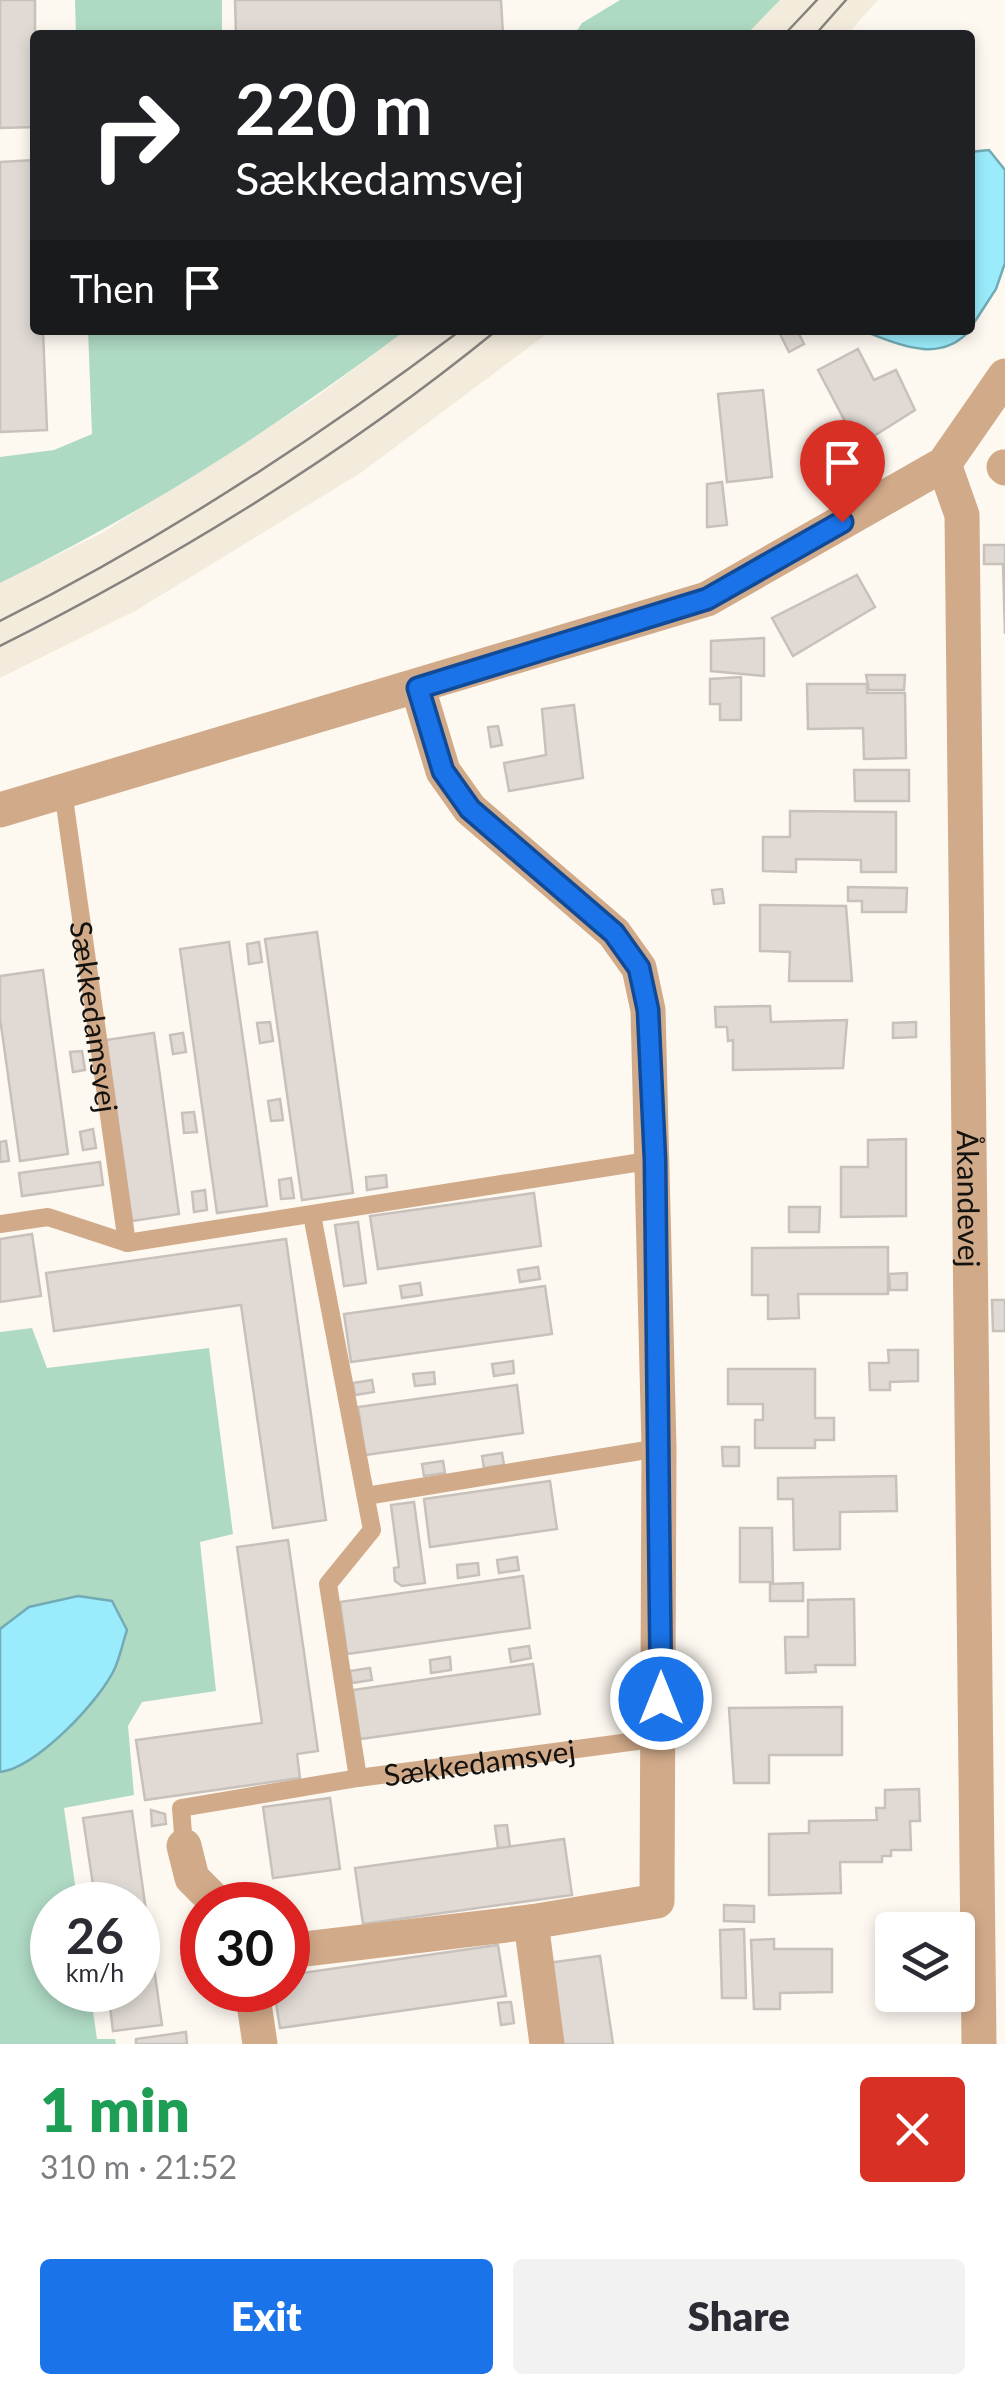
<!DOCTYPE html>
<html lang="en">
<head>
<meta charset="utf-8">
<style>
	body { margin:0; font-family:Lato,sans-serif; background:#f2f2f3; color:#2b2b33; height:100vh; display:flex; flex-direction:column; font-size:38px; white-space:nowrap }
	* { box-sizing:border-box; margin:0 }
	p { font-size:32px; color:#7c7c81 }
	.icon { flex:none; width:55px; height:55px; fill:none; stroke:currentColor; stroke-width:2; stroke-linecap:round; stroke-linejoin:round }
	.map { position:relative; height:2044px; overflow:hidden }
	.panel { display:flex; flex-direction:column; background:#fff; flex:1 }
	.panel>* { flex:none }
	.hud { position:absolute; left:30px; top:30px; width:945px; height:305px; border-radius:10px; box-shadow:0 5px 15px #0003; background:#202124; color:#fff; overflow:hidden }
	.controls { position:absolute; left:875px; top:1912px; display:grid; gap:20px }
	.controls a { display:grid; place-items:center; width:100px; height:100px; border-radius:10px; background:#fff; box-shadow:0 5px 15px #0003; font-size:50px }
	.speed { position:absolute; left:30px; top:1882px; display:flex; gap:20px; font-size:50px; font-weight:700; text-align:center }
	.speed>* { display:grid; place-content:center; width:130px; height:130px; border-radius:50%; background:#fff; box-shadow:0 5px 15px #0003; line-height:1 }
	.speed small { font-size:25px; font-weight:400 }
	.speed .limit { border:15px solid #d22; background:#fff; color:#111 }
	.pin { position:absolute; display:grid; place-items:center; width:85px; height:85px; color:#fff; margin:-102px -42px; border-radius:50% 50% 50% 0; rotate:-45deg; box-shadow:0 0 10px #0007 }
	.pin .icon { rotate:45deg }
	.me { position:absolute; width:110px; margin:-55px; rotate:0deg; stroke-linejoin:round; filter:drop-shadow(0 0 8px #0008) }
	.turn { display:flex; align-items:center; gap:35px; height:210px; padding:0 40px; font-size:45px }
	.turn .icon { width:130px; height:130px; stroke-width:2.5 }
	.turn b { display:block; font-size:70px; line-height:85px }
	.then { display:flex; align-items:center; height:95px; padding:0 40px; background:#0003; gap:20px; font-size:38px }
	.round { display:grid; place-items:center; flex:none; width:105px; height:105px; border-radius:10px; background:#f2f2f3 }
	.head { display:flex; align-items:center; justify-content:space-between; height:170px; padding:0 40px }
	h1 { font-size:60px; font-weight:800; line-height:75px; color:#1e9e55 }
	.action { display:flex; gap:20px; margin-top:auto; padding:20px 40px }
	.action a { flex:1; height:115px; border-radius:10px; background:#1a73e8; color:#fff; font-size:40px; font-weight:800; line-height:115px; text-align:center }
	.action a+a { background:#f2f2f3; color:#2b2b33 }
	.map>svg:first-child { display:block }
</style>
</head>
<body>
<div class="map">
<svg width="1005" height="2044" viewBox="0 0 1005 2044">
	<rect width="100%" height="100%" fill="#fdf9f1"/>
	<g fill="#f3ecdd">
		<path d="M780,0H878L847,35H746Z"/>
		<path d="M406,330H552L362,472L137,610L0,678V583L100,534L315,398Z"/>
	</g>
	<g fill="#aed9c3">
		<path d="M75,0H222V35H76Z"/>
		<path d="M620,0H780L746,35H574L582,23Z"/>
		<path d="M88,330H406C278,426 144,513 0,583V457L54,450L92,434Z"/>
		<path d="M32,1328L47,1368L209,1348L233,1534L200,1542L216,1691L142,1702L128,1726L134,1795L64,1808L78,1905H52V1990H90L97,2039H115L116,2044H0V1332Z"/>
	</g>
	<g fill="#9aecfc" stroke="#72abb5" stroke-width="2.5">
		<path d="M989,150L1005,170V263L996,289L970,329V152Z"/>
		<path d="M861,330H970C940,365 898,344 861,330Z"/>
		<path d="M78,1596L112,1601L127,1630C123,1642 120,1656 115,1668C100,1701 36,1768 0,1772V1629L29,1607Z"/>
	</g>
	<g fill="#e1dad4" stroke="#c8c1bb" stroke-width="2.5">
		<path d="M0,0H35V127L0,128Z"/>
		<path d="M235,0H501L503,35H236Z"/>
		<path d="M35,160V330H43L47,430L0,432V162Z"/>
		<path d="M783,330H797L804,344L789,352L779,332Z"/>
		<path d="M858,349L874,380L896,370L915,410L858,446L818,370Z"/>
		<path d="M763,390L772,477L727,482L718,394Z"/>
		<path d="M722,482L727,525L707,527V484Z"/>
		<path d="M984,545H1005V634L1003,564H984Z"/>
		<path d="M857,575L875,607L793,656L772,618Z"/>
		<path d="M764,638V676L711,671V641Z"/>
		<path d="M866,675H905L904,690H869Z"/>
		<path d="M741,677V720H720V704H710V679Z"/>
		<path d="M807,684H867V693H905L906,758L864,759L863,728L808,729Z"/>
		<path d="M574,705L583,778L509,791L504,763L546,755L542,709Z"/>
		<path d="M498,726L502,745L491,747L488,727Z"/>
		<path d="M854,770H909V801H855Z"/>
		<path d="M790,811L896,812V872H861V860L796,859V872L763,871V837H790Z"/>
		<path d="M848,887L907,888L906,912H862V901H848Z"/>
		<path d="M722,889L724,903L714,904L712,890Z"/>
		<path d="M760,905L846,906L852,981H789L790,952L760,951Z"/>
		<path d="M317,932L353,1193L302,1200L265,939Z"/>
		<path d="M229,942L267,1206L217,1213L180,949Z"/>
		<path d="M259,942L262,962L249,964L247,944Z"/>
		<path d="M43,970L68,1154L20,1161L0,1018V976Z"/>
		<path d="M770,1006L771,1022L847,1020L843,1068L733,1070V1040L728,1041L727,1027H716L715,1007Z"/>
		<path d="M270,1022L273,1041L260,1043L257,1023Z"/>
		<path d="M916,1022V1037L893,1038V1023Z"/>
		<path d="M154,1033L179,1214L132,1221L106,1040Z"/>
		<path d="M183,1033L186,1052L173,1054L170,1035Z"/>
		<path d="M82,1051L85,1070L73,1072L70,1052Z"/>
		<path d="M280,1099L283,1120L271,1121L268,1101Z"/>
		<path d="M194,1112L197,1132L184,1133L182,1113Z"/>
		<path d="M93,1129L96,1148L83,1150L80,1132Z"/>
		<path d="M906,1139V1216L841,1217V1167H868V1140Z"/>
		<path d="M6,1141L9,1161L0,1162V1142Z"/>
		<path d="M100,1162L103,1185L22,1196L19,1173Z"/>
		<path d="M386,1175L387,1187L367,1190L366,1177Z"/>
		<path d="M291,1178L294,1198L281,1199L279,1180Z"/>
		<path d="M205,1190L207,1210L194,1212L192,1192Z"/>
		<path d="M534,1193L541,1246L378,1269L370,1216Z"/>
		<path d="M789,1207H820L819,1232H789Z"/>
		<path d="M358,1222L366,1283L344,1286L335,1225Z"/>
		<path d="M32,1234L41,1296L0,1302V1239Z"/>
		<path d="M286,1239L326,1520L273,1528L241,1305L54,1331L46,1273Z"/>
		<path d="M888,1247V1294H798L799,1318L768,1319V1295H752V1248Z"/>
		<path d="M538,1267L540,1279L520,1282L518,1270Z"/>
		<path d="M907,1273V1290H890L889,1274Z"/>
		<path d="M420,1283L422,1295L402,1298L400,1286Z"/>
		<path d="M545,1286L552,1334L351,1362L344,1314Z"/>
		<path d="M992,1300H1005V1331H993Z"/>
		<path d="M888,1350H918V1381L890,1382V1390H870L869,1363H889Z"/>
		<path d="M513,1361L514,1373L494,1376L492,1364Z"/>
		<path d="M728,1369H815V1418H834V1440H815V1448H755V1420H763V1404H728Z"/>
		<path d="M434,1372L435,1384L415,1386L413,1374Z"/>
		<path d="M372,1380L374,1392L355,1395L353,1383Z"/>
		<path d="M517,1385L523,1433L365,1455L358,1407Z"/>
		<path d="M722,1447H739V1466H723Z"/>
		<path d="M502,1453L504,1465L484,1468L482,1456Z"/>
		<path d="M443,1461L445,1473L424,1476L422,1464Z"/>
		<path d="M896,1476L897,1511L840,1512V1549L794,1550L793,1499H778V1478Z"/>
		<path d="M550,1481L557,1529L430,1547L424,1499Z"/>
		<path d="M414,1502L425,1583L402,1586L395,1581L394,1568L399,1567L391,1505Z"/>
		<path d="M740,1528H772L773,1582H740Z"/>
		<path d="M288,1540L318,1751L297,1754L300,1778L145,1800L136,1740L262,1723L237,1547Z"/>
		<path d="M517,1557L519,1570L499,1573L497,1560Z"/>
		<path d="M478,1563L479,1575L458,1578L457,1565Z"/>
		<path d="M523,1576L530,1628L347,1654L340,1602Z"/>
		<path d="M803,1583V1601H770V1584Z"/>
		<path d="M854,1599L855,1665H815L816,1672L786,1673L785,1637H808V1600Z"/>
		<path d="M529,1646L531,1658L511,1662L509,1649Z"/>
		<path d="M450,1657L451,1670L431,1673L430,1660Z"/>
		<path d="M533,1664L540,1714L360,1739L353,1690Z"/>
		<path d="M370,1668L372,1680L352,1683L350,1671Z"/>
		<path d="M842,1707V1755H769V1783H734L729,1708Z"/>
		<path d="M919,1789L920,1821H910L911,1850H891V1856H882V1862H840L841,1893L769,1895V1834L809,1833V1821L877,1820L876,1808H885V1790Z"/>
		<path d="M330,1798L340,1869L273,1878L263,1807Z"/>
		<path d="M151,1810L165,1814L166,1824L152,1826Z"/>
		<path d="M132,1811L162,2025L113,2031L108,1990H138V1905H96L83,1818Z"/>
		<path d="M507,1825L510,1847L498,1848L495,1826Z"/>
		<path d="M564,1839L572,1895L363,1924L355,1868Z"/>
		<path d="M724,1905L754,1906V1922L724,1921Z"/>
		<path d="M744,1929L746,1998H722L720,1930Z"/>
		<path d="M774,1939V1949H832V1992L780,1993V2009H754L751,1940Z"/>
		<path d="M498,1945L506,1996L280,2028L274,1990H288V1975Z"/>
		<path d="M600,1956L613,2044H559L547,1963Z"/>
		<path d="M511,2002L514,2023L501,2025L498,2003Z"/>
		<path d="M186,2032L187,2044H136V2039Z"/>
	</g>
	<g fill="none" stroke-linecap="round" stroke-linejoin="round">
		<g stroke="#d1aa89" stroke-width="18">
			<path id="s1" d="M63,791L127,1243"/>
			<path d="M312,1215L372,1530L328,1584L358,1778"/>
			<path d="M0,1224L48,1217L127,1243L654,1160"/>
			<path d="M366,1496L659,1448"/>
			<path id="s2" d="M184,1846L181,1808L358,1778L660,1738"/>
		</g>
		<g stroke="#d1aa89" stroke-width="35">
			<path id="s3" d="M944,464L962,515L979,2044"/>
			<path d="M1004,467L1005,468"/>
			<path d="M418,688L443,771L470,809L614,933L639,968L648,1010L659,1448L657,1901L531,1922"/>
			<path d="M0,810L707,599L944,464L1005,376"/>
			<path d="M184,1846L192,1878L219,1905"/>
			<path d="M288,1951L531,1922L547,2044"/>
			<path d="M252,1990L260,2044"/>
		</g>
		<g stroke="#86837e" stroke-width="2.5">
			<path d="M784,35L817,0"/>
			<path d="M815,35L846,0"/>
			<path d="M0,621C163,539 315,440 461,330"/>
			<path d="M0,646C175,558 345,454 497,330"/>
		</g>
	</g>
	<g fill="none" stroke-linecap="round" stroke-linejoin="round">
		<defs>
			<path id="route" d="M661,1699L655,1160L648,1010L639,968L614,933L470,809L443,771L418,688L707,599L842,522"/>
		</defs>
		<use href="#route" stroke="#114b97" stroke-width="25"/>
		<use href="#route" stroke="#1a73e8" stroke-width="18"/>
	</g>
	<g text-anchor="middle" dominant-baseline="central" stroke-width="9" stroke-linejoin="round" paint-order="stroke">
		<g font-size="30" fill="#13120f" stroke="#fdf9f1">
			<text stroke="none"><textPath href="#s1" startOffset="228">Sækkedamsvej</textPath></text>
			<text stroke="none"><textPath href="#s3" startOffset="738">Åkandevej</textPath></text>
			<text stroke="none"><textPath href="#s2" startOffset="340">Sækkedamsvej</textPath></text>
		</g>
	</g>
</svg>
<div class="controls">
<a><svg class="icon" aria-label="layers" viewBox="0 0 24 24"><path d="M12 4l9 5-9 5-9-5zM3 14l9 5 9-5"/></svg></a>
</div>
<div class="speed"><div>26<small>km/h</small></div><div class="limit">30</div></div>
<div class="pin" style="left:842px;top:522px;background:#d93025"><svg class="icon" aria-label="arrive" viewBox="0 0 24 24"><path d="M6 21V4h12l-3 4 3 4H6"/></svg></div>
<svg class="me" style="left:661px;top:1699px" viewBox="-20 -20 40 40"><circle r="17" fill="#1a73e8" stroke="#fff" stroke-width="3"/><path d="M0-11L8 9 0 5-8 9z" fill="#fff"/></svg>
<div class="hud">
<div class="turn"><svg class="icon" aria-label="right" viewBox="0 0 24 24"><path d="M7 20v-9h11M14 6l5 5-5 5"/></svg><div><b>220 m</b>Sækkedamsvej</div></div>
<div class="then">Then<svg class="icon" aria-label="arrive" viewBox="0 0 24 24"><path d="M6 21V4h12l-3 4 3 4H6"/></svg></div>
</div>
</div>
<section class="panel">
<div class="head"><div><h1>1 min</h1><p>310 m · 21:52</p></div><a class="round" style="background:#d93025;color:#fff"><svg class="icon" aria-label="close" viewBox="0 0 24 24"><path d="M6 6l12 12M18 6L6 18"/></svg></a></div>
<div class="action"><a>Exit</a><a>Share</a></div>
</section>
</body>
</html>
